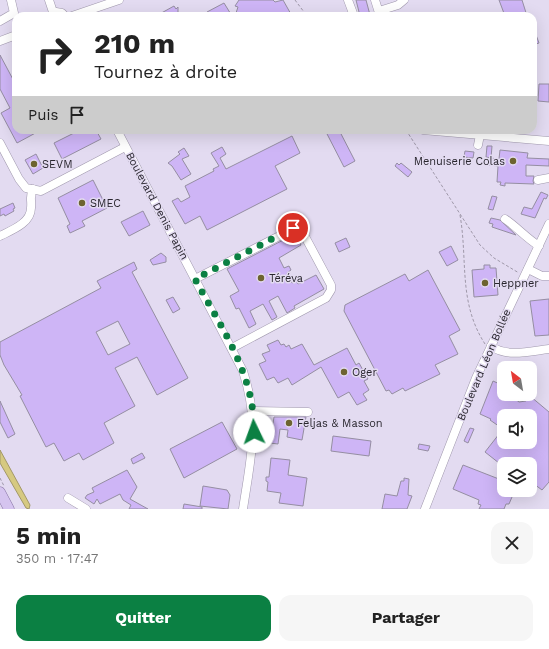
<!DOCTYPE html>
<html lang="fr">
<head>
<meta charset="utf-8">
<style>
	body { margin:0; font-family:"Work Sans",sans-serif; background:#f6f6f6; color:#222; height:100vh; display:flex; flex-direction:column; font-size:15px; white-space:nowrap }
	* { box-sizing:border-box; margin:0 }
	p { font-size:13px; color:#767676 }
	.icon { flex:none; width:22px; height:22px; fill:none; stroke:currentColor; stroke-width:2; stroke-linecap:round; stroke-linejoin:round }
	.map { position:relative; height:509px; overflow:hidden }
	.sheet { display:flex; flex-direction:column; background:#fff; flex:1 }
	.sheet>* { flex:none }
	.hud { position:absolute; left:12px; top:12px; width:525px; height:122px; border-radius:12px; box-shadow:0 4px 16px #0002; background:#fff; color:#222; overflow:hidden }
	.needle { width:26px; rotate:329deg }
	.controls { position:absolute; left:497px; top:361px; display:grid; gap:8px }
	.controls a { display:grid; place-items:center; width:40px; height:40px; border-radius:8px; background:#fff; box-shadow:0 4px 16px #0002; font-size:20px }
	.pin { position:absolute; display:grid; place-items:center; width:34px; height:34px; color:#fff; margin:-17px; border:2px solid #fff; border-radius:50%; box-shadow:0 1px 4px #0007 }
	.me { position:absolute; width:44px; margin:-22px; rotate:357deg; stroke-linejoin:round; filter:drop-shadow(0 0 3px #0008) }
	.turn { display:flex; align-items:center; gap:14px; height:84px; padding:0 16px; font-size:18px }
	.turn .icon { width:52px; height:52px; stroke-width:2.5 }
	.turn b { display:block; font-size:28px; line-height:34px }
	.then { display:flex; align-items:center; height:38px; padding:0 16px; background:#0003; gap:8px; font-size:15px }
	.round { display:grid; place-items:center; flex:none; width:42px; height:42px; border-radius:12px; background:#f6f6f6 }
	.overview { display:flex; align-items:center; justify-content:space-between; height:68px; padding:0 16px }
	h1 { font-size:24px; font-weight:700; line-height:30px }
	.button { display:flex; gap:8px; margin-top:auto; padding:8px 16px }
	.button a { flex:1; height:46px; border-radius:12px; background:#0b8043; color:#fff; font-size:16px; font-weight:700; line-height:46px; text-align:center }
	.button a+a { background:#f6f6f6; color:#222 }
	.map>svg:first-child { display:block }
</style>
</head>
<body>
<div class="map">
<svg width="549" height="509" viewBox="0 0 549 509">
	<rect width="100%" height="100%" fill="#e3dbf1"/>
	<path fill="#d6c981" stroke="#a29868" d="M0,450L30,505L29,509L26,508L0,463Z"/>
	<g fill="#ceb5f6" stroke="#958ea2" fill-rule="evenodd">
		<path d="M239,0H273L275,2L283,0L292,16H235L238,7L235,6Z"/>
		<path d="M356,0H366L370,15L360,16Z"/>
		<path d="M499,0H522L527,16H505Z"/>
		<path d="M224,3L232,16H222L221,14L210,16L207,12Z"/>
		<path d="M174,6L176,9L178,7V15L177,16H156Z"/>
		<path d="M533,27L539,43L533,45Z"/>
		<path d="M0,55L16,85V130H41L17,143L1,113L10,108L0,89Z"/>
		<path d="M539,84H549V102L538,101Z"/>
		<path d="M80,130H96L101,139L62,159L54,143Z"/>
		<path d="M325,130H339L355,161L344,167Z"/>
		<path d="M292,136L300,153L275,166L287,189L207,230L200,216L185,224L172,201L178,198L181,202L190,197L185,186L214,171L213,169L219,166L211,153L222,147L226,154L220,158L226,169Z"/>
		<path d="M487,146H492L491,158L486,157Z"/>
		<path d="M184,148L189,156L182,159L191,174L181,180L172,166L168,163L180,154L178,152Z"/>
		<path d="M500,150L528,153L527,158L549,159V166L526,165V176H534L533,181L534,184L505,183V186L500,185L501,182H497L498,166L489,165L490,158L499,159Z"/>
		<path d="M465,151L474,152L473,158L464,157Z"/>
		<path d="M36,154L43,168L33,174L25,160Z"/>
		<path d="M397,163L399,165L401,163L412,172L408,177L395,166Z"/>
		<path d="M93,180L107,208L82,221L85,226L70,233L67,226L70,224L58,198Z"/>
		<path d="M541,192L548,195L546,199L544,198L535,218L521,214L524,207L532,209Z"/>
		<path d="M492,196L497,197L493,210L488,209Z"/>
		<path d="M13,203L15,208L13,209L14,211L5,216L4,214L0,216V209Z"/>
		<path d="M143,211L150,225L129,236L121,222Z"/>
		<path d="M491,218L500,220L516,235L492,227L493,224L489,223Z"/>
		<path d="M295,234L301,245L279,258L284,268L289,266L291,270L287,273L292,283L296,281L298,284L316,275L324,289L294,306L295,308L287,313L278,296L269,301L277,317L272,320L263,304L250,311L256,324L249,328L239,308L236,309L230,296L239,291L227,269Z"/>
		<path d="M346,238L350,247L339,252L335,243Z"/>
		<path d="M451,246L458,260L447,266L439,252Z"/>
		<path d="M161,253L166,257V262L153,265L150,260Z"/>
		<path d="M134,262L137,269L132,272L188,378L157,395L137,357L115,368L135,406L104,423L114,443L83,460L79,453L64,461L54,443L46,447L20,396L22,395L4,365L0,355V342L101,288L97,281ZM118,321L130,344L108,355L96,332Z"/>
		<path d="M484,265H490V268H496L498,295L474,297L472,270L484,269Z"/>
		<path d="M428,270L460,330L449,336L458,354L435,365L440,374L405,391L403,388L392,394L389,390L386,391L344,311L345,305L405,274L409,281Z"/>
		<path d="M173,297L180,309L173,313L166,300Z"/>
		<path d="M549,299V335L535,336L530,301Z"/>
		<path d="M278,340L281,345L284,344L286,347L289,345L291,349L302,344L314,365L347,348L356,365L359,363L368,379L364,381L369,390L363,394L367,400L357,405L349,392L338,398L321,367L292,385L288,378L278,383L274,377L267,380L259,364L266,361L262,354L270,351L267,345Z"/>
		<path d="M493,381L504,386V394L514,398L519,402L526,401L530,396L549,412V482L542,490L530,481V464H504V467L485,452L503,429L490,420L491,419L480,414ZM504,416H530V442H504Z"/>
		<path d="M0,401L15,434L8,438L0,422Z"/>
		<path d="M274,417H306L302,440L287,437L288,430L280,429L278,444L270,443Z"/>
		<path d="M222,422L237,449L184,478L170,449Z"/>
		<path d="M470,428L474,429L468,443L464,441Z"/>
		<path d="M333,436L371,441L369,456L331,451Z"/>
		<path d="M419,444L430,446L428,451L418,449Z"/>
		<path d="M142,453L145,458L133,464L131,459Z"/>
		<path d="M271,458L290,460L288,475L307,478L303,506L279,503L281,493L267,491L268,482L266,481V477H269Z"/>
		<path d="M463,465L504,481V490H515L509,504H506L504,509H479L481,505L478,504L479,500L453,489Z"/>
		<path d="M127,470L137,487L130,499L148,509H129L131,505L123,500L120,494L100,504L97,499L94,504L85,498L87,495L94,492L92,488Z"/>
		<path d="M404,478L409,479L408,495L412,496L407,509H382L385,494L397,496L401,481H404Z"/>
		<path d="M203,486L227,490L230,495L228,509L200,506Z"/>
		<path d="M184,504L202,507V509H183Z"/>
	</g>
	<g fill="none" stroke-linecap="round" stroke-linejoin="round">
		<defs>
			<g id="minor">
				<path d="M49,0L53,12"/>
				<path d="M348,0L354,16"/>
				<path d="M375,0L380,16"/>
				<path d="M379,11L398,5L404,0"/>
				<path d="M50,16L56,12L62,13L65,16"/>
				<path d="M72,16L119,0"/>
				<path d="M0,21L14,13L11,0"/>
				<path d="M0,41L16,35"/>
				<path d="M117,130L243,371C260,424 251,456 243,509"/>
				<path d="M423,130L549,141"/>
				<path d="M0,143L19,179L26,188L41,191L125,147"/>
				<path d="M478,145L480,135"/>
				<path d="M538,180L549,178"/>
				<path d="M505,219C517,227 526,238 539,246"/>
				<path d="M0,236C12,230 31,223 31,208C32,199 29,198 33,189"/>
				<path d="M528,269L542,276H549"/>
				<path d="M195,279L297,227L301,229L331,285V290L326,298L232,348"/>
				<path d="M491,346C507,358 531,351 549,349"/>
				<path d="M253,411L308,412"/>
				<path d="M68,498L86,509"/>
				<path d="M425,509L476,378L549,224"/>
			</g>
			<path id="major" d="M0,492L9,509"/>
		</defs>
		<use href="#minor" stroke="#a098ad" stroke-width="9"/>
		<use href="#major" stroke="#8773a4" stroke-width="11"/>
		<g stroke="#9f98a9" stroke-width="1" stroke-dasharray="3 2" stroke-linecap="butt">
			<path d="M295,0L307,16"/>
			<path d="M406,130L480,245L494,258L519,273"/>
			<path d="M460,215C468,261 458,302 485,344"/>
			<path d="M0,478L4,486"/>
		</g>
		<use href="#minor" stroke="#fff" stroke-width="8"/>
		<use href="#major" stroke="#d5c4ef" stroke-width="10"/>
	</g>
	<g fill="none" stroke-linecap="round" stroke-linejoin="round">
		<path stroke="#0b8043" stroke-width="7" stroke-dasharray="0 12.6" d="M254,432C255,375 221,327 195,279L293,228"/>
	</g>
	<g fill="#6d6330" stroke="#e3dbf1" stroke-width="1.5">
		<circle cx="513" cy="161" r="4"/>
		<circle cx="34" cy="164" r="4"/>
		<circle cx="82" cy="203" r="4"/>
		<circle cx="261" cy="278" r="4"/>
		<circle cx="485" cy="283" r="4"/>
		<circle cx="344" cy="372" r="4"/>
		<circle cx="289" cy="423" r="4"/>
	</g>
	<g text-anchor="middle" dominant-baseline="central" stroke-width="3" stroke-linejoin="round" paint-order="stroke">
		<g font-size="11" fill="#29262e" stroke="#e3dbf1" text-anchor="start">
			<text x="505" y="161" text-anchor="end">Menuiserie Colas</text>
			<text x="42" y="164">SEVM</text>
			<text x="90" y="203">SMEC</text>
			<text x="269" y="278">Téréva</text>
			<text x="493" y="283">Heppner</text>
			<text x="352" y="372">Oger</text>
			<text x="297" y="423">Feljas &amp; Masson</text>
		</g>
		<g font-size="11" fill="#29262e" stroke="#e3dbf1">
			<text transform="translate(157 206) rotate(62)">Boulevard Denis Papin</text>
			<text transform="translate(484 365) rotate(-67)">Boulevard Léon Bollée</text>
		</g>
	</g>
</svg>
<div class="controls">
<a><svg class="needle" viewBox="-14 -14 28 28"><path d="M0-13l5 13h-10z" fill="#e53935"/><path d="M0 13l5-13h-10z" fill="#767676"/></svg></a>
<a><svg class="icon" aria-label="sound" viewBox="0 0 24 24"><path d="M4 9h4l5-4v14l-5-4H4zM17 9q2 3 0 6"/></svg></a>
<a><svg class="icon" aria-label="layers" viewBox="0 0 24 24"><path d="M12 4l9 5-9 5-9-5zM3 14l9 5 9-5"/></svg></a>
</div>
<div class="pin" style="left:293px;top:228px;background:#d93025"><svg class="icon" aria-label="arrive" viewBox="0 0 24 24"><path d="M6 21V4h12l-3 4 3 4H6"/></svg></div>
<svg class="me" style="left:254px;top:432px" viewBox="-20 -20 40 40"><circle r="19" fill="#fff"/><path d="M0-13L10 11 0 6-10 11z" fill="#0b8043"/></svg>
<div class="hud">
<div class="turn"><svg class="icon" aria-label="right" viewBox="0 0 24 24"><path d="M7 20v-9h11M14 6l5 5-5 5"/></svg><div><b>210 m</b>Tournez à droite</div></div>
<div class="then">Puis<svg class="icon" aria-label="arrive" viewBox="0 0 24 24"><path d="M6 21V4h12l-3 4 3 4H6"/></svg></div>
</div>
</div>
<section class="sheet">
<div class="overview"><div><h1>5 min</h1><p>350 m · 17:47</p></div><a class="round"><svg class="icon" aria-label="close" viewBox="0 0 24 24"><path d="M6 6l12 12M18 6L6 18"/></svg></a></div>
<div class="button"><a>Quitter</a><a>Partager</a></div>
</section>
</body>
</html>
